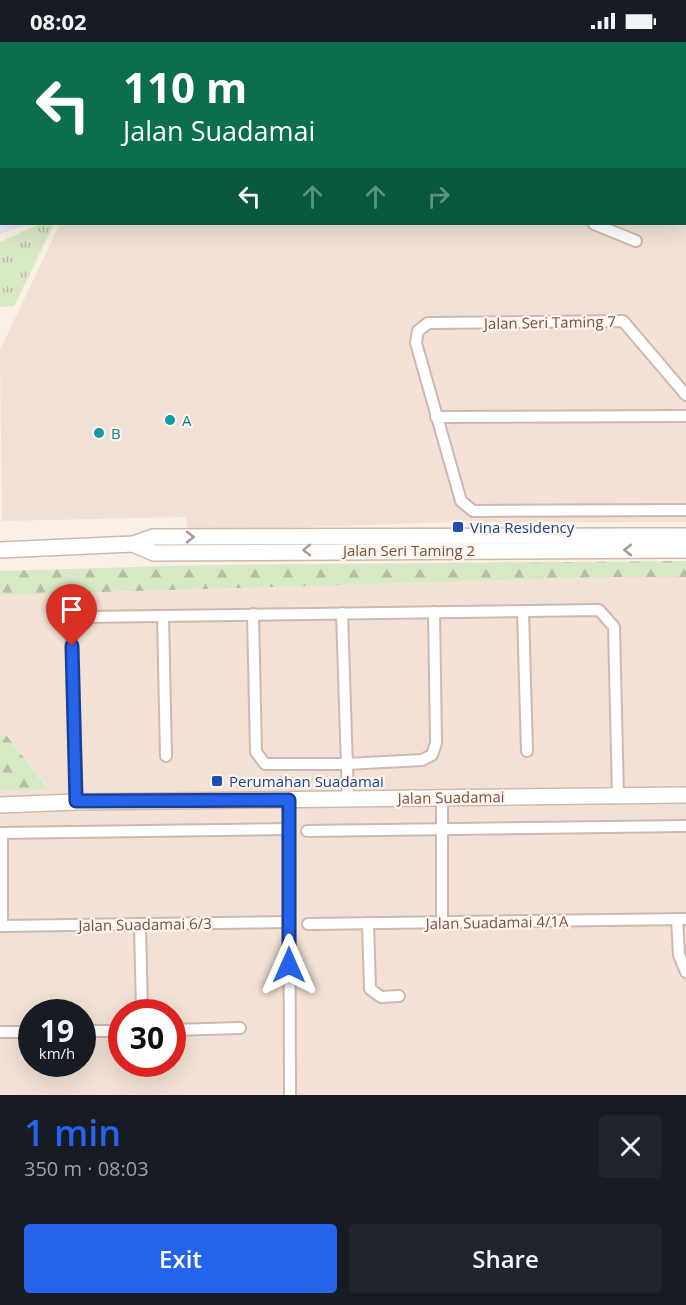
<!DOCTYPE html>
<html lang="en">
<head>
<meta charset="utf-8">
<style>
	body { margin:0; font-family:"Open Sans",sans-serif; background:#20242c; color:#f1f3f6; height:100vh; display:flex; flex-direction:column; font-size:22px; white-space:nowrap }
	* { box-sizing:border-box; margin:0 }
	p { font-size:20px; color:#9ea1a6 }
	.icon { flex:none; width:33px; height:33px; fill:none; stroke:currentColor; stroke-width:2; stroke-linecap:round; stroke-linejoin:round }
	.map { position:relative; height:1053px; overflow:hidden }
	.drawer { display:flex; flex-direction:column; background:#171b24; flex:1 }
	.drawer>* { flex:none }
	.guide { position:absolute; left:0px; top:0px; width:687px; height:183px; box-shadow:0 6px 24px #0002; background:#0b6e4f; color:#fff; overflow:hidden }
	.speed { position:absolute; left:18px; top:957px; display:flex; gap:12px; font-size:30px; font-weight:700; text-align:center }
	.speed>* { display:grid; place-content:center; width:78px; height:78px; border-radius:50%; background:#171b24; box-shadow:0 6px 24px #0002; line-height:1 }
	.speed small { font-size:15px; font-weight:400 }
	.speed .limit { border:9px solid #d22; background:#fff; color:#111 }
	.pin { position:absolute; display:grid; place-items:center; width:51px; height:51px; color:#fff; margin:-62px -26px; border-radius:50% 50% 50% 0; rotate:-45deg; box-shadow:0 0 6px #0007 }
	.pin .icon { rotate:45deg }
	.me { position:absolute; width:66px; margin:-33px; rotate:0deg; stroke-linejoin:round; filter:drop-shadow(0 0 4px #0008) }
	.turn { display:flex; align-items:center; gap:21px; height:126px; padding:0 24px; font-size:27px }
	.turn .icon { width:78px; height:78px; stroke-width:2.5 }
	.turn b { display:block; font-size:42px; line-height:51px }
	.lanes { display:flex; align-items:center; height:57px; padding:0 24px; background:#0003; justify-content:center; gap:30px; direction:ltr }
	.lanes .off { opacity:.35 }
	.round { display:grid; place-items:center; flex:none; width:63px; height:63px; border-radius:6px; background:#20242c }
	.head { display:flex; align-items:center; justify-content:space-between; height:102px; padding:0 24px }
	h1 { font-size:36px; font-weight:600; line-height:45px; color:#2563eb }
	.primary-button { display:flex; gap:12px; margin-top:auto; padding:12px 24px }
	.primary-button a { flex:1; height:69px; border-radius:6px; background:#2563eb; color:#fff; font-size:24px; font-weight:600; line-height:69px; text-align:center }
	.primary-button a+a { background:#20242c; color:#f1f3f6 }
	.status { display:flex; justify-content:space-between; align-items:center; height:42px; padding:0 30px; background:#171b24; direction:ltr }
	.status svg { height:16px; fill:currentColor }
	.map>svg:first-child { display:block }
</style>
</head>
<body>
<div class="status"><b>08:02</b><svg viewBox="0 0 49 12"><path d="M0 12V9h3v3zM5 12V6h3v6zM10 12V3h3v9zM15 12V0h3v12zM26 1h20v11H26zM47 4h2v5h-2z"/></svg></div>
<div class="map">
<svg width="686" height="1053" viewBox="0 0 686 1053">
	<defs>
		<pattern id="forest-firs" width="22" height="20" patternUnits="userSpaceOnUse" patternTransform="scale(1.5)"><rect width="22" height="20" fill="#d7e8c4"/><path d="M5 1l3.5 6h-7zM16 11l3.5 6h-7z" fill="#b3bfa1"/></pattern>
		<pattern id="park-tufts" width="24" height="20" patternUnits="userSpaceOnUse" patternTransform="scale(1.5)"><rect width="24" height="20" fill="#d7e8c4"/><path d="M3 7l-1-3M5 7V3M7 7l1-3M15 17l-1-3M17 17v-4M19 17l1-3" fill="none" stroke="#b3bfa1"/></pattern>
	</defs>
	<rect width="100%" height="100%" fill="#fbf0e5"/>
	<g fill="#f2e1d4" fill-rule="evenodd">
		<path d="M0,0H686V480H456L187,489L186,475L2,479L0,308L60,182H686V2H2V182H28L0,192Z"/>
		<path d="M608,535H686V1053H0V749L48,746L7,694H0V553ZM32,970H82V1022H32ZM122,970H172V1022H122Z"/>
	</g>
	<path fill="#ede2f7" d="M1,13L2,182H28L0,192Z"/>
	<g fill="url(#forest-firs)">
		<path d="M686,519V535H608L0,553V529L205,523Z"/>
		<path d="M0,694H7L48,747L0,749Z"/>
	</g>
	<path fill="url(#park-tufts)" d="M40,182H54L14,264L0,265V200Z"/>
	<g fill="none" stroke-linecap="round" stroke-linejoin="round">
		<defs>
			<g id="street">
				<path d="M260,0V2"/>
				<path d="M572,0L575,2"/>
				<path d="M306,2L307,0"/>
				<path d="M395,2L396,0"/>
				<path d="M485,2V0"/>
				<path d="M652,2V0"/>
				<path d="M594,182L636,199"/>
				<path d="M686,353L623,279L428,281L418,289L416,301L461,459L473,469L686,468"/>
				<path d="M436,375L686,374"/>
				<path d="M523,569L527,709"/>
				<path d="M342,571L348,756"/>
				<path d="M253,572L256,710L265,722H346L422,718L432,713L436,701L434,570"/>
				<path d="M163,574L166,714"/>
				<path d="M442,755V881"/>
				<path d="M289,758L290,1053"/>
				<path d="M77,760L71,585L84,575L599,568L614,585L618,754"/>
				<path d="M307,789L686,784"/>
				<path d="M0,791L289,787"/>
				<path d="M677,877L679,913L686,930"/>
				<path d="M368,881L370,947L381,955L399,954"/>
				<path d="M308,882L686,877"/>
				<path d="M140,883L142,970"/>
				<path d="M0,884L289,880"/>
				<path d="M2,884V791"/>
				<path d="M172,988L240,986"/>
				<path d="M82,989H122"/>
				<path d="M0,990H32"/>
			</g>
			<g id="secondary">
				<path d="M133,502L154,511L686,508"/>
				<path d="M0,508L133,502L153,495L686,494"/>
				<path d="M0,763L77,760L686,753"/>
			</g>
		</defs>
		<use href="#street" stroke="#ceb8af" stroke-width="14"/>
		<use href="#secondary" stroke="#d1b8ac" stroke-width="18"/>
		<use href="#street" stroke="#fff" stroke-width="10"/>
		<use href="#secondary" stroke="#fff" stroke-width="15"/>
	</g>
	<defs><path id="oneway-chevron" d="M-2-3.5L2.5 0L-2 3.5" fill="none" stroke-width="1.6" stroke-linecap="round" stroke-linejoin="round" transform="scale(1.5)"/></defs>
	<g stroke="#ab9893">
		<use href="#oneway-chevron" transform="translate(190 495)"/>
		<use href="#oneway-chevron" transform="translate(307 508) rotate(179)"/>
		<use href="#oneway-chevron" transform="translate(628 508) rotate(180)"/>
	</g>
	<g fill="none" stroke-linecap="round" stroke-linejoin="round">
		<defs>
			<path id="route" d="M72,604L76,759L289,758V923"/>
		</defs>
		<use href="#route" stroke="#184099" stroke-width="15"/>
		<use href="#route" stroke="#2563eb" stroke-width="10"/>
	</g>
	<g fill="#0f9aa8" stroke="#fef4eb" stroke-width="2">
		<circle cx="170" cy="378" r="6"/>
		<circle cx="99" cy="391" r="6"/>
	</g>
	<g fill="#1a4fb4" stroke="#fef4eb" stroke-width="2">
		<rect x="452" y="479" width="12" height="12" rx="3"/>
		<rect x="211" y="733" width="12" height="12" rx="3"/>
	</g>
	<g text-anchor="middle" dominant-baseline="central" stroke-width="4.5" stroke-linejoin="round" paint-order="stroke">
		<g font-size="15" fill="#73544b" stroke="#fef4eb">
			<text transform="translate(550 280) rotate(-1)">Jalan Seri Taming 7</text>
			<text x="409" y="508">Jalan Seri Taming 2</text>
			<text transform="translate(451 755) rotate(-1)">Jalan Suadamai</text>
			<text transform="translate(497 880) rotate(-1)">Jalan Suadamai 4/1A</text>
			<text transform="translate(145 882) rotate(-1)">Jalan Suadamai 6/3</text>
		</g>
		<g font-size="15" fill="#0d838f" stroke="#fef4eb" text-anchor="start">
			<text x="182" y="378">A</text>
			<text x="111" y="391">B</text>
		</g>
		<g font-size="15" fill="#164399" stroke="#fef4eb" text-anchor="start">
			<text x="470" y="485">Vina Residency</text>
			<text x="229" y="739">Perumahan Suadamai</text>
		</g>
	</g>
</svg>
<div class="speed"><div>19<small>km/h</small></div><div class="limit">30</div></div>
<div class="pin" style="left:72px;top:604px;background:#d93025"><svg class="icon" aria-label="arrive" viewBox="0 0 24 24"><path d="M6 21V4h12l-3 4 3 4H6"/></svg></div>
<svg class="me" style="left:289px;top:923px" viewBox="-20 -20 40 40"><path d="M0-17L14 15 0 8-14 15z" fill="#2563eb" stroke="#fff" stroke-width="4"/></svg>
<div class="guide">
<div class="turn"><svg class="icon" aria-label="left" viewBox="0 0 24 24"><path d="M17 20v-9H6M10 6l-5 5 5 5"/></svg><div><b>110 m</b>Jalan Suadamai</div></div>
<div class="lanes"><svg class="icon" aria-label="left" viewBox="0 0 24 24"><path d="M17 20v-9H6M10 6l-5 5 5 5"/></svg><svg class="icon off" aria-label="ahead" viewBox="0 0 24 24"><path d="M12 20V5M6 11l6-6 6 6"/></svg><svg class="icon off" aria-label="ahead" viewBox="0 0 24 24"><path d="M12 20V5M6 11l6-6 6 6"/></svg><svg class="icon off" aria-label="right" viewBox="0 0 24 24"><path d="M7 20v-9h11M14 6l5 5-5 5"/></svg></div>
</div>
</div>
<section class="drawer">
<div class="head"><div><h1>1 min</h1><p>350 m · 08:03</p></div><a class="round"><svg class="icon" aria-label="close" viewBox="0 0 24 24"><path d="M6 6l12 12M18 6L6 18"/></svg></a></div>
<div class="primary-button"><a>Exit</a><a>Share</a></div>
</section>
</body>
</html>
